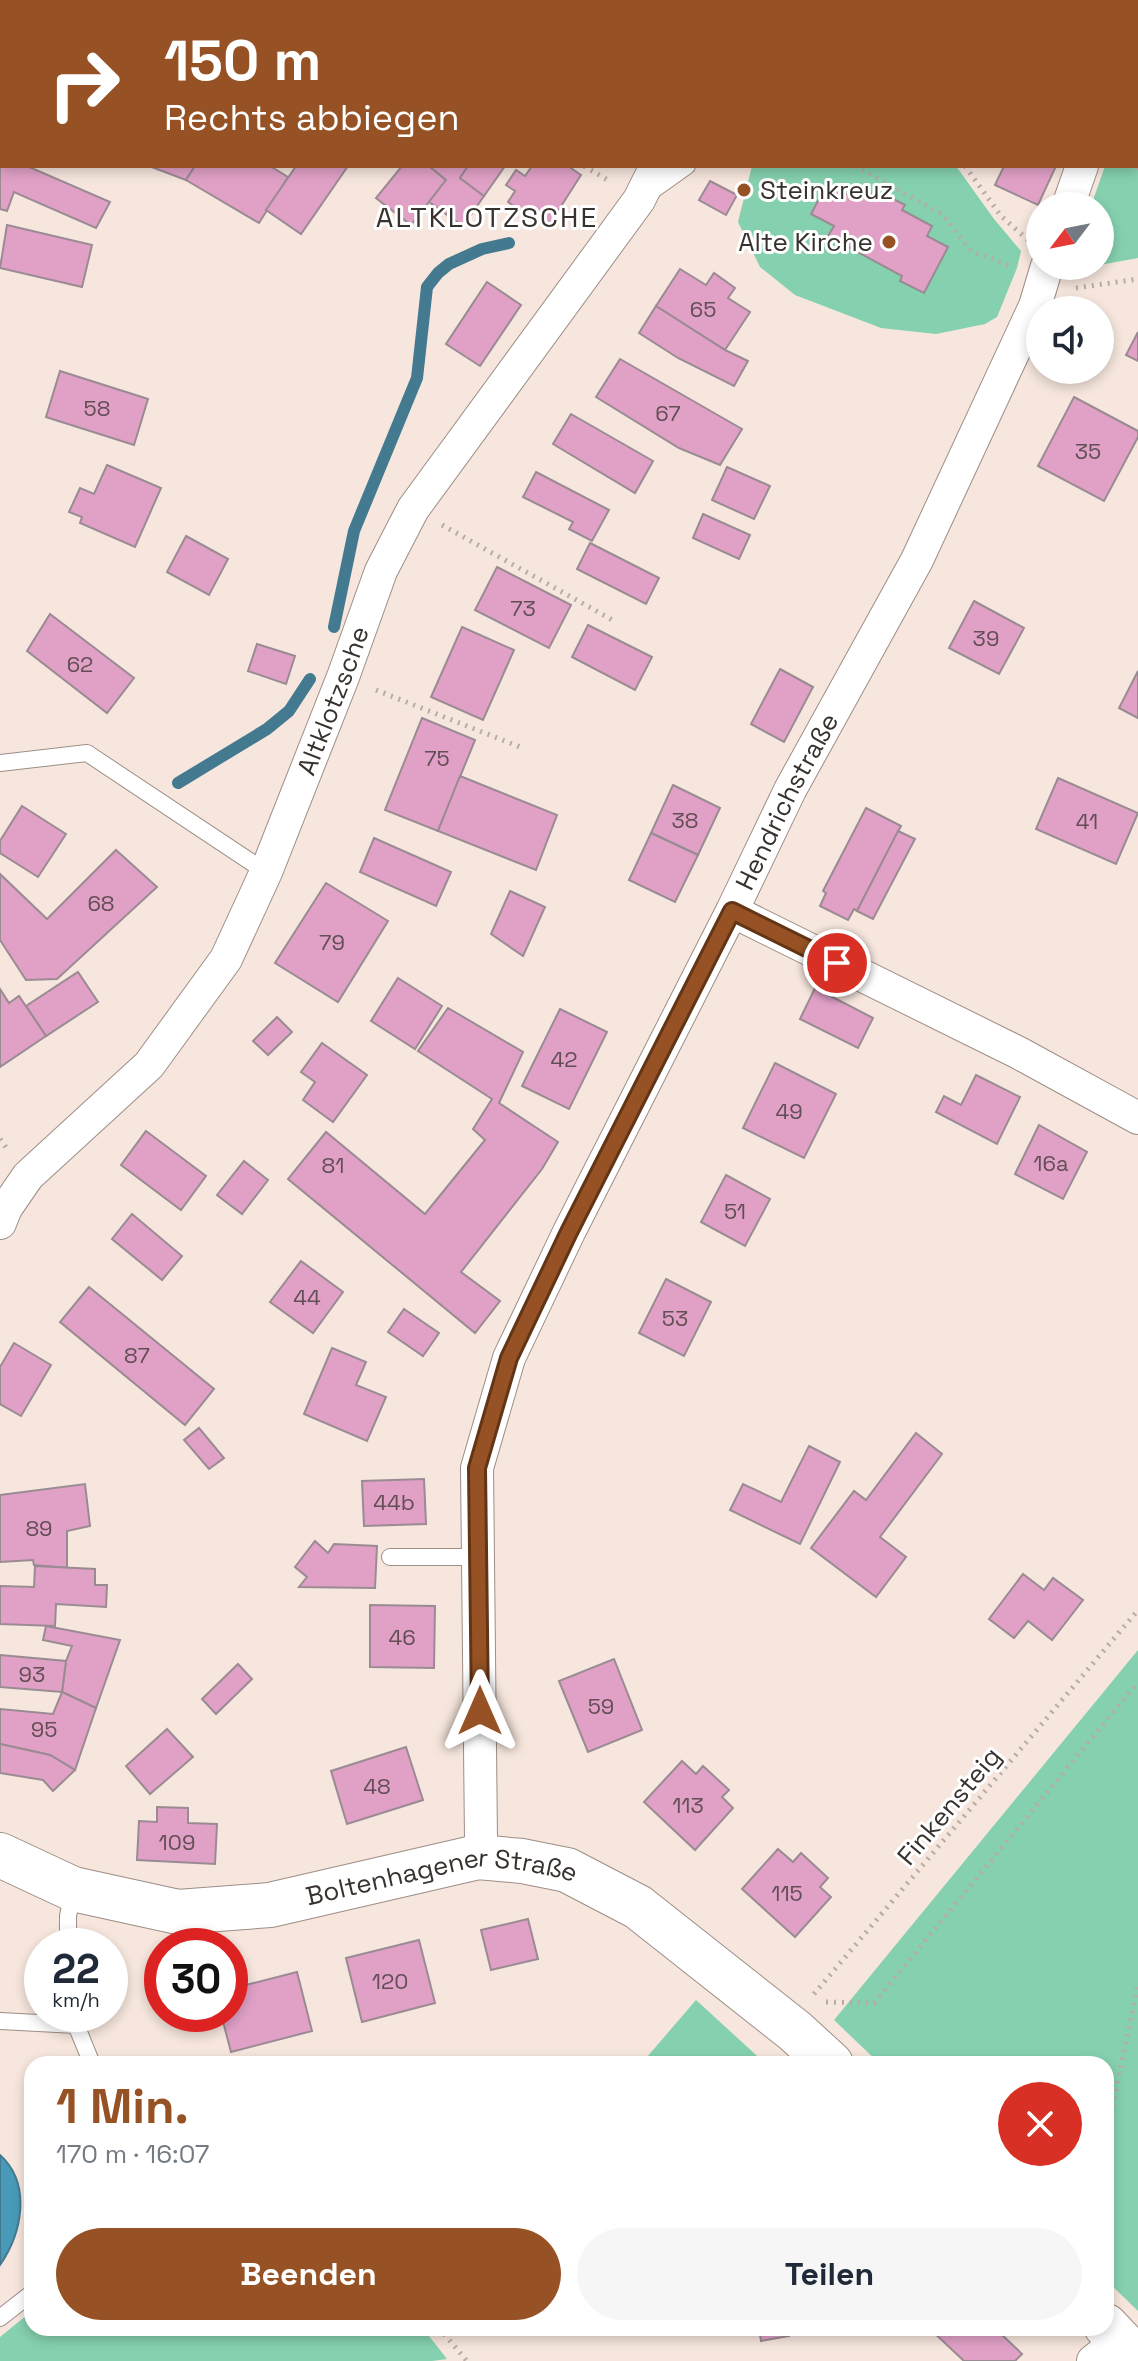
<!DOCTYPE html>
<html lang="de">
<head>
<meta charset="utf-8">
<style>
	body { margin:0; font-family:"Space Grotesk",sans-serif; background:#f6f6f7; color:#1f2937; height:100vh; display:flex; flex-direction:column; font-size:30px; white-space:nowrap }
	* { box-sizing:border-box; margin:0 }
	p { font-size:26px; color:#747a83 }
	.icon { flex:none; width:44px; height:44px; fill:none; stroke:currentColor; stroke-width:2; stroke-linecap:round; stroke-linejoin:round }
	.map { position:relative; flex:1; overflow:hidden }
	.sheet { position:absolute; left:24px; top:2056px; width:1090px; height:280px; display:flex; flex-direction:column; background:#fff; border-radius:24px; box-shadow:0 4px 12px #0003 }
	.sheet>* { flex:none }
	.guide { position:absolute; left:0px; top:0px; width:1138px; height:168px; box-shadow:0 4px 12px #0003; background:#965224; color:#fff; overflow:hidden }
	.needle { width:52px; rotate:238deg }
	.buttons { position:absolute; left:1026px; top:192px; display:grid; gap:16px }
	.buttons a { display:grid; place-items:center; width:88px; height:88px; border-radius:50%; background:#fff; box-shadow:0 4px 12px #0003; font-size:40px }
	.speed { position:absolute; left:24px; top:1928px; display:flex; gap:16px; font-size:40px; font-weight:700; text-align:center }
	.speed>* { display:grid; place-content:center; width:104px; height:104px; border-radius:50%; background:#fff; box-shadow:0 4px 12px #0003; line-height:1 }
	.speed small { font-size:20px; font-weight:400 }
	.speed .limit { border:12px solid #d22; background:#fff; color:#111 }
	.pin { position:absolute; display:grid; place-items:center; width:68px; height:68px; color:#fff; margin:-34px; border:4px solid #fff; border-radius:50%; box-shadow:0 2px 8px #0007 }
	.me { position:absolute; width:88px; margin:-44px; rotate:0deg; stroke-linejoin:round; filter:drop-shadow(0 0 6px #0008) }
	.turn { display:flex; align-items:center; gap:28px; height:168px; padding:0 32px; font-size:36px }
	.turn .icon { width:104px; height:104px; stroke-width:2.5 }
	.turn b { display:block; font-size:56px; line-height:68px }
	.round { display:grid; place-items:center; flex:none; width:84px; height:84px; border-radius:42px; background:#f6f6f7 }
	.overview { display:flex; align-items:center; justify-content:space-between; height:136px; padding:0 32px }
	h1 { font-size:48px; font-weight:700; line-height:60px; color:#965224 }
	.action { display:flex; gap:16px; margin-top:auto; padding:16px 32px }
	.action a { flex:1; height:92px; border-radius:48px; background:#965224; color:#fff; font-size:32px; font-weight:700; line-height:92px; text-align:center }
	.action a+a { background:#f6f6f7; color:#1f2937 }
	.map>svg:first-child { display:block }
</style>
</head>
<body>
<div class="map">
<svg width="1138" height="2361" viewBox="0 0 1138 2361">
	<rect width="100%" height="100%" fill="#f6e6dd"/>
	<g fill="#85d1af">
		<path d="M1138,79V258L1100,265V206H1091L1105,166H1136Z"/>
		<path d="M752,166H956L994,219L1021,251L1017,268L997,317L985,324L936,334L881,328L795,295L760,267L738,222Z"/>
		<path d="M1138,1650V2311L1106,2280V2064H880L834,2020Z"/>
		<path d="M696,2000L766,2064H641Z"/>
		<path d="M32,2311V2328H416L429,2336L447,2359L432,2361H0V2337Z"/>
	</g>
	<path fill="#4999b9" stroke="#447a8f" stroke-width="2" d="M0,2155C32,2184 22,2233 0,2265Z"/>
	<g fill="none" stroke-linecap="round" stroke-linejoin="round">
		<g stroke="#447a8f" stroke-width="12">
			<path d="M659,2L660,0"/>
			<path d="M334,627L354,531L417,378L427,287L438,273L449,264L482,249L509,243"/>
			<path d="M178,783L267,729L289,711L310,679"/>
		</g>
	</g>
	<g fill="#e1a1c7" stroke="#9a8b93" stroke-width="2">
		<path d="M303,0H359L303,2Z"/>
		<path d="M0,154L2,166H27L110,202L96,228L14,192L7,211L0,209Z"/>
		<path d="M149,166H195L186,180Z"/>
		<path d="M195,166H270L288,177L259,223L186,180Z"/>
		<path d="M296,166H348L301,234L266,210Z"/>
		<path d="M402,166H429L446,180L411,225L376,198Z"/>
		<path d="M429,166H468L460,178L484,196L463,226L429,202L446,180Z"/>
		<path d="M468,166H505L484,196L460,178Z"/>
		<path d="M532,166H568L581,175L547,228L508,202L515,191L506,185L516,170L525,176Z"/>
		<path d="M1004,166H1056L1038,205L995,185Z"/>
		<path d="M710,181L737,195L726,215L699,200Z"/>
		<path d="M827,184L850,196L855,186L885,201L888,196L905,205L902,210L932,226L927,236L948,247L924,293L900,281L902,276L828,236L834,226L811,214Z"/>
		<path d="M7,225L92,245L82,287L0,268Z"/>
		<path d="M680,269L706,285L714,273L735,288L728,298L750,312L725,350L656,306Z"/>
		<path d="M487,282L521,305L480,366L446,344Z"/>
		<path d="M656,306L725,350L748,361L734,386L678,358L639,333Z"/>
		<path d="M1138,332V361L1126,355Z"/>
		<path d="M620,359L742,429L720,465L679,448L596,397Z"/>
		<path d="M60,371L148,399L134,445L46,417Z"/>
		<path d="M1074,397L1138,431V437L1104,501L1038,466Z"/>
		<path d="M571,414L653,461L635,493L553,444Z"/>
		<path d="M107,465L161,488L135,547L80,523L82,517L69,512L80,488L94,494Z"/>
		<path d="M727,467L770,486L754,519L712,500Z"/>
		<path d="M536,472L609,510L592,541L569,529L573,522L523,497Z"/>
		<path d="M703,514L750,535L739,559L693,538Z"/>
		<path d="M186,536L228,559L209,595L167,572Z"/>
		<path d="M590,543L659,578L646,604L577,569Z"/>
		<path d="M497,567L571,605L549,648L475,610Z"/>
		<path d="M974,601L1024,628L999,674L949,648Z"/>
		<path d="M50,614L134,678L107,713L27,651Z"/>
		<path d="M588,625L652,657L635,690L572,657Z"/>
		<path d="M462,627L514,650L483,720L431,697Z"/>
		<path d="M257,644L295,656L286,684L248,671Z"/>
		<path d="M780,669L813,687L784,742L751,724Z"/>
		<path d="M1138,671V718L1119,708Z"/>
		<path d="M422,718L475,740L438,831L385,810Z"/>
		<path d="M460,776L557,815L536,870L438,831Z"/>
		<path d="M1058,778L1138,813L1116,864L1036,829Z"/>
		<path d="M673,785L720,808L698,855L651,833Z"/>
		<path d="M22,806L66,834L38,877L0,853V841Z"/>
		<path d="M866,808L901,826L857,911L854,909L848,920L820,906L826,893L823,891Z"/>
		<path d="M898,831L915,839L873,919L857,911Z"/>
		<path d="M651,833L698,855L675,902L629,880Z"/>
		<path d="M374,838L451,872L436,906L360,872Z"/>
		<path d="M116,850L157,887L57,979L26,980L0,940V874L47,919Z"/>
		<path d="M326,883L388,921L338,1002L275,963Z"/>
		<path d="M510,891L545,907L523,956L491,934Z"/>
		<path d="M78,972L98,1002L46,1036L26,1006Z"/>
		<path d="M398,978L442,1006L415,1049L371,1021Z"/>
		<path d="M815,988L873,1018L858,1048L800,1019Z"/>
		<path d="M0,989L9,1003L19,996L46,1036L0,1067Z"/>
		<path d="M448,1008L523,1052L499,1103L558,1142L542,1169L461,1272L500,1301L475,1333L288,1179L326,1132L425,1214L485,1140L473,1129L492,1099L418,1051Z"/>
		<path d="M560,1009L607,1032L569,1109L522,1086Z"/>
		<path d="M277,1017L292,1032L268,1055L253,1041Z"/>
		<path d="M322,1043L367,1075L333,1122L303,1100L315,1082L301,1072Z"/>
		<path d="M775,1063L836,1094L804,1158L743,1128Z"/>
		<path d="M976,1075L1020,1097L997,1144L936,1112L944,1096L961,1105Z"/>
		<path d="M1039,1125L1087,1152L1063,1199L1015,1174Z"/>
		<path d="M146,1131L206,1176L181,1210L121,1165Z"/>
		<path d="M244,1161L268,1180L242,1214L217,1195Z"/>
		<path d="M726,1175L770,1199L745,1246L701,1222Z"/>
		<path d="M132,1214L182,1256L162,1280L112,1239Z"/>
		<path d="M301,1261L343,1292L313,1333L270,1302Z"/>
		<path d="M666,1279L711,1302L684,1356L639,1333Z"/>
		<path d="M89,1287L214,1389L185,1425L60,1322Z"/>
		<path d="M404,1309L439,1333L423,1356L388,1332Z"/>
		<path d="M14,1343L51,1365L21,1416L0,1404V1367Z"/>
		<path d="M332,1348L366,1362L356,1385L386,1397L367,1441L304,1414Z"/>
		<path d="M199,1428L224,1458L209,1469L184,1440Z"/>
		<path d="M916,1433L942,1454L880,1537L906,1557L876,1597L811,1548L854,1491L866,1500Z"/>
		<path d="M809,1446L840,1462L800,1544L730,1510L743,1484L781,1502Z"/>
		<path d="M424,1479L426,1524L364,1526L362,1481Z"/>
		<path d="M85,1484L90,1526L67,1531V1568L34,1565L33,1560L0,1562V1495Z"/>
		<path d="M315,1541L328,1553L334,1544L377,1546L375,1588L299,1587L307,1577L295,1567Z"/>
		<path d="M35,1566L95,1569V1585H107L106,1607L56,1604L55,1626L0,1624V1586L34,1587Z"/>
		<path d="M1023,1574L1044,1590L1053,1578L1083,1600L1052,1640L1028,1621L1014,1638L989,1619Z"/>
		<path d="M370,1605L435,1606L434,1668L370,1667Z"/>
		<path d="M46,1626L120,1640L96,1708L62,1692L66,1661L72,1646L43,1640Z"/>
		<path d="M0,1655L66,1661L62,1692L0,1687Z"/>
		<path d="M614,1659L642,1730L588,1752L559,1681Z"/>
		<path d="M238,1664L252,1679L216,1714L202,1699Z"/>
		<path d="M62,1692L96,1708L75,1770L50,1755L0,1744V1709L53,1714Z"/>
		<path d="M167,1729L193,1757L150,1794L126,1766Z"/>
		<path d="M0,1744L50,1755L75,1770L53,1791L43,1780L0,1773Z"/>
		<path d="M406,1747L423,1800L347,1824L331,1771Z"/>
		<path d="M682,1761L696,1774L703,1766L729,1790L722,1797L733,1808L695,1850L644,1802Z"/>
		<path d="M157,1807L188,1808V1823L217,1824L215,1864L137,1860L139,1821L157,1822Z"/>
		<path d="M778,1849L793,1862L801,1853L828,1878L820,1887L831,1897L795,1937L742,1889Z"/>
		<path d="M528,1919L538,1959L491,1970L481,1930Z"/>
		<path d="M419,1940L435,2003L362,2022L346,1958Z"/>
		<path d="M297,1972L312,2031L231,2052L221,2014H230V1989Z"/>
		<path d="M759,2328H788L789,2336L761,2341Z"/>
		<path d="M929,2328H995L1022,2354L1015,2361H964Z"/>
	</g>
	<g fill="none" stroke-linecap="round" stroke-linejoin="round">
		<defs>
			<g id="lane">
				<path d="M781,0L782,2"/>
				<path d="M0,13H2"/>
				<path d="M649,193L687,166"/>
				<path d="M0,763L87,753L266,872"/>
				<path d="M390,1557H478"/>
				<path d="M68,1946V1916L73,1891"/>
				<path d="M72,2015L92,2064"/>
				<path d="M0,2021L76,2025"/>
				<path d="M0,2318L32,2293"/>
			</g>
			<g id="street">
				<path d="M744,2L745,0"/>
				<path d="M1136,14L1138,9"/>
				<path d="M1068,206L1082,166"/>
				<path d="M732,911L1019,1053L1138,1118"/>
				<path id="s1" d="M0,1223L6,1208L28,1176L149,1065L226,959L266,872L343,677L381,571L413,509L639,200L656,166"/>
				<path id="s2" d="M478,1857L481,1839L477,1468L509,1358L569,1232L732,911L790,790L917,560L1035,306L1047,266"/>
				<path d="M1093,2361L1120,2340"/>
			</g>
			<g id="secondary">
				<path id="s3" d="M0,1855L73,1889L178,1912L270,1905L478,1857L522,1861L567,1870L638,1907L795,2031L831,2064"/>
				<path d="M1106,2326L1138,2360"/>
			</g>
		</defs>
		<use href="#lane" stroke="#9d8e86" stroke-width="18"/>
		<use href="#street" stroke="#9d8e86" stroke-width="34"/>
		<use href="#secondary" stroke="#9d8e86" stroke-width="46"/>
		<g stroke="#b8aba4" stroke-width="5" stroke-dasharray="2 6" stroke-linecap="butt">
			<path d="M565,2V0"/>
			<path d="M584,166L611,182"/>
			<path d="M855,166L942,214L971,251L1013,267"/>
			<path d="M965,166L1001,216L1028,240"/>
			<path d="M1136,169L1138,165"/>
			<path d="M1076,288L1138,279"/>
			<path d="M442,525L616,622"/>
			<path d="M376,690L520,747"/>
			<path d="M0,1139L8,1150"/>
			<path d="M814,1994L1138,1610"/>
			<path d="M826,2002L874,2003L1138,1682"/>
			<path d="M1106,2138L1138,1984"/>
			<path d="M439,2328L467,2361"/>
		</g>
		<use href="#lane" stroke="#fff" stroke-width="16"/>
		<use href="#street" stroke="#fff" stroke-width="32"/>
		<use href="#secondary" stroke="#fff" stroke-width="44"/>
	</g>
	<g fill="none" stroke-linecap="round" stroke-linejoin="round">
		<defs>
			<path id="route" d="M480,1711L477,1468L509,1358L569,1232L732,911L837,963"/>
		</defs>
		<use href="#route" stroke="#623517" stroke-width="20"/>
		<use href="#route" stroke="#965224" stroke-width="14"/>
	</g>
	<g fill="#965224" stroke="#fff" stroke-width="3">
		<circle cx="744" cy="190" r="8"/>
		<circle cx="889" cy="242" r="8"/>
	</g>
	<g text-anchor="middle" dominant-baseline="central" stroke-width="6" stroke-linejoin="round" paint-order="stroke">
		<g font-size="22" fill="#624e54">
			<text x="703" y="309">65</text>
			<text x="97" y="408">58</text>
			<text x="668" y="413">67</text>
			<text x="1088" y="451">35</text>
			<text x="523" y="608">73</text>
			<text x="986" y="638">39</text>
			<text x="80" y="664">62</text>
			<text x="437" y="758">75</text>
			<text x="685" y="820">38</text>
			<text x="1087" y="821">41</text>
			<text x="101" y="903">68</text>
			<text x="332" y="942">79</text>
			<text x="564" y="1059">42</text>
			<text x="789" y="1111">49</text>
			<text x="1051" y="1163">16a</text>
			<text x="333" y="1165">81</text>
			<text x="735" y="1211">51</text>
			<text x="307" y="1297">44</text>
			<text x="675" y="1318">53</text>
			<text x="137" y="1355">87</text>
			<text x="394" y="1502">44b</text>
			<text x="39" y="1528">89</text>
			<text x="402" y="1637">46</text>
			<text x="32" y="1674">93</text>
			<text x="601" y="1706">59</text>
			<text x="44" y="1729">95</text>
			<text x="377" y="1786">48</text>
			<text x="688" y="1805">113</text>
			<text x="177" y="1842">109</text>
			<text x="787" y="1893">115</text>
			<text x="390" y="1981">120</text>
		</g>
		<g font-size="26" fill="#38322e" stroke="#fff" text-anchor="start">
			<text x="760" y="190">Steinkreuz</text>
			<text x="873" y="242" text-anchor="end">Alte Kirche</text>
		</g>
		<g font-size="26" fill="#38322e" stroke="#fff">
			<text stroke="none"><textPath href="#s1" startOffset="630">Altklotzsche</textPath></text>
			<text stroke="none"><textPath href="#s2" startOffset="1126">Hendrichstraße</textPath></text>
			<text transform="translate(949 1806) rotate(-50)">Finkensteig</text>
			<text stroke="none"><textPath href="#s3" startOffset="456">Boltenhagener Straße</textPath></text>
		</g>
		<g font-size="28" letter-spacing="2" fill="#38322e" stroke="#fff">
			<text x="487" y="217">ALTKLOTZSCHE</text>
		</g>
	</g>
</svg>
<div class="buttons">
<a><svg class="needle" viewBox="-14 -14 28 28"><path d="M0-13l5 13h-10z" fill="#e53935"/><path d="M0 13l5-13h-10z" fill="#747a83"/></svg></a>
<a><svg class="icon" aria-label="sound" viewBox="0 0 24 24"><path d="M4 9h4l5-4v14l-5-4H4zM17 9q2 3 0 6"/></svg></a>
</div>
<div class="speed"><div>22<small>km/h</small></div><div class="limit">30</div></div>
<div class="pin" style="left:837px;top:963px;background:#d93025"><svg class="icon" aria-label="arrive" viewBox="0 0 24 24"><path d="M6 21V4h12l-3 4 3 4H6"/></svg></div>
<svg class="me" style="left:480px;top:1711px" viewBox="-20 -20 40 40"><path d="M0-17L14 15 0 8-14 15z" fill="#965224" stroke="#fff" stroke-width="4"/></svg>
<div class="guide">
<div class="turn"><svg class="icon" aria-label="right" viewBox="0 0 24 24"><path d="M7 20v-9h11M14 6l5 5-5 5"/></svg><div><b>150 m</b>Rechts abbiegen</div></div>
</div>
<section class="sheet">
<div class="overview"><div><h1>1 Min.</h1><p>170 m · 16:07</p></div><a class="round" style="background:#d93025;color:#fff"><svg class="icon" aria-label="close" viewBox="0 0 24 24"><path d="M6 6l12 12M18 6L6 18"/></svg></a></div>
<div class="action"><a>Beenden</a><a>Teilen</a></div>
</section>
</div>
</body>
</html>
